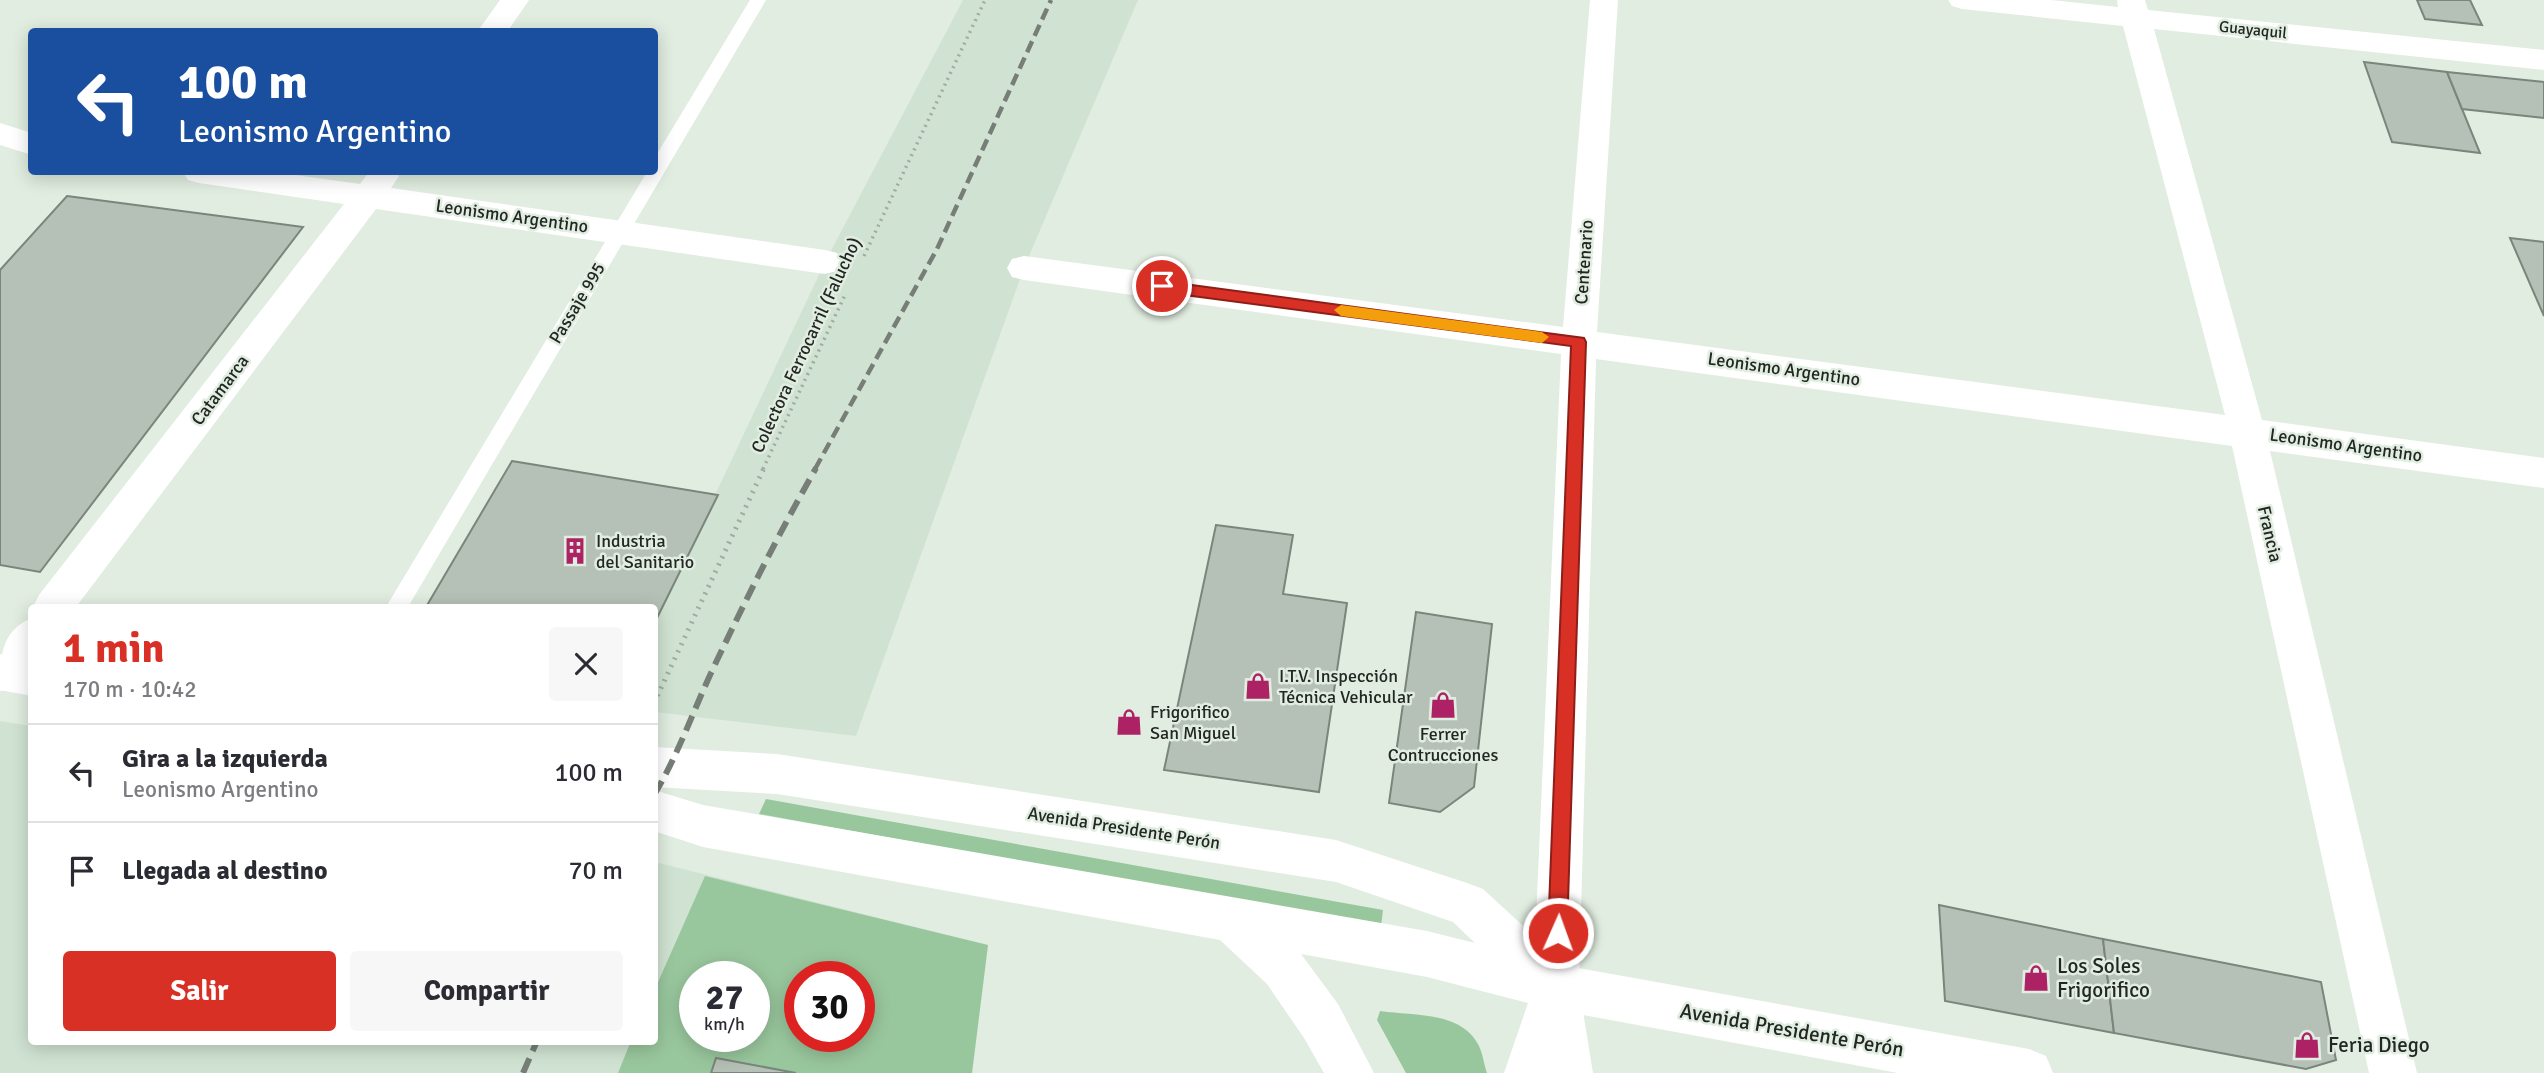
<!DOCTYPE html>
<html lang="es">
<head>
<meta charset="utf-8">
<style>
	body { margin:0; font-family:Signika,sans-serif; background:#f7f7f7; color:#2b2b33; height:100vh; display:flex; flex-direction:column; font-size:26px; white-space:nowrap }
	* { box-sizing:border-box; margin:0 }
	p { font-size:23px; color:#7c7c81 }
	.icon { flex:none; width:38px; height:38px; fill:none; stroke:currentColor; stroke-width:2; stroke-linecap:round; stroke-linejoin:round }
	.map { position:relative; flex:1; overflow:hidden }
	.drawer { position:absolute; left:28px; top:604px; width:630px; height:441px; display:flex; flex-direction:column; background:#fff; border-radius:7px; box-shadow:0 4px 18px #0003 }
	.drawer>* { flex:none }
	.hud { position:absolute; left:28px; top:28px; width:630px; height:147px; border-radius:7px; box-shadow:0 4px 18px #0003; background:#1a4fa0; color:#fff; overflow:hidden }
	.speed { position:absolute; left:679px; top:961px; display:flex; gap:14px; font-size:35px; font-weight:700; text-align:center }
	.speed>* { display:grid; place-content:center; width:91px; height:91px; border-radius:50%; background:#fff; box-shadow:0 4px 18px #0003; line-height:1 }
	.speed small { font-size:18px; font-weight:400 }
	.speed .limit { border:10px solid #d22; background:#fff; color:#111 }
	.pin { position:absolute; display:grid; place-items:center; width:60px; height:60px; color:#fff; margin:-30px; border:4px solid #fff; border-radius:50%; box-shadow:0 2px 7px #0007 }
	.me { position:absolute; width:77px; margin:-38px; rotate:2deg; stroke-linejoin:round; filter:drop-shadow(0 0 5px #0008) }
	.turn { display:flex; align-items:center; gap:24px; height:147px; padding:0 35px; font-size:32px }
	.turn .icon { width:91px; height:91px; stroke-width:2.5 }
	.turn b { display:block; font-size:49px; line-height:60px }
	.round { display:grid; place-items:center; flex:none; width:74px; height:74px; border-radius:7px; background:#f7f7f7 }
	.summary { display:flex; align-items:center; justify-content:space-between; height:119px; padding:0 35px }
	h1 { font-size:42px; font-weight:700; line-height:52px; color:#d93025 }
	.button { display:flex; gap:14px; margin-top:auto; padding:14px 35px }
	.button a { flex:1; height:80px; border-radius:7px; background:#d93025; color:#fff; font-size:28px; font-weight:700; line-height:80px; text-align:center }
	.button a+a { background:#f7f7f7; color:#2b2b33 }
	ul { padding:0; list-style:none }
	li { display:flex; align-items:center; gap:21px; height:98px; padding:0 35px; border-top:2px solid #e1e1e2 }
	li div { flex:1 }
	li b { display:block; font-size:26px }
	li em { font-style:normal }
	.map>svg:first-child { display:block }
</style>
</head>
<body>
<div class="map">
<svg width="2544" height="1073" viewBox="0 0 2544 1073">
	<rect width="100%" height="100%" fill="#e1ede1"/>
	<g fill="#d0e3d2" fill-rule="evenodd">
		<path d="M963,0H1138L1024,268L856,736L655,712L654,624L825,262Z"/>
		<path d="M0,721L31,726L32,1041H654L655,862L988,945L972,1073H0ZM695,976H754V1036H695ZM800,976H859V1036H800Z"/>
	</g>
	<g fill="#99c79d" fill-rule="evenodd">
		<path d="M766,799L1383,910L1381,927L759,814Z"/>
		<path d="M705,876L988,945L972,1073H618L631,1041H654L655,989ZM695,976H754V1036H695ZM800,976H859V1036H800Z"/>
		<path d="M1380,1011C1414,1016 1462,1011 1479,1046C1483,1054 1484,1065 1487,1073H1406L1377,1020Z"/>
	</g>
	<g fill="#b5c1b6" stroke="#7a857b" stroke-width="2">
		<path d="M2417,0H2470L2482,25L2425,19Z"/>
		<path d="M2364,62L2447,72L2480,153L2392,142Z"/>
		<path d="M2447,72L2544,82V118L2462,109Z"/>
		<path d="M67,196L303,227L40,572L0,565V270Z"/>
		<path d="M2510,238L2544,242V316Z"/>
		<path d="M512,461L718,495L654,624V607H426Z"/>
		<path d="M1216,525L1293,535L1283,594L1347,603L1319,792L1164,770Z"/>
		<path d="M1416,612L1492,624L1474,787L1440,812L1389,803Z"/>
		<path d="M1939,905L2103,939L2114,1033L1945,1001Z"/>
		<path d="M2103,939L2321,982L2336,1060L2306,1069L2114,1033Z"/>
		<path d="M716,1058L796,1073H711Z"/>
	</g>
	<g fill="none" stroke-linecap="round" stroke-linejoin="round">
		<g stroke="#a2aba2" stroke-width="3.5" stroke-dasharray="2 4.5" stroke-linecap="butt">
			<path d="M864,256L985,0"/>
			<path d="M763,469L845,295"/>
		</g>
		<path stroke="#a2aba2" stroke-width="5" stroke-dasharray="2 6" stroke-linecap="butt" d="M654,703L764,468"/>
		<path fill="#fff" fill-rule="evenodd" d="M750,0H766L408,607H386L647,172H654V159Z"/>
		<g fill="#fff" fill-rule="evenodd">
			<path d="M500,0H529L507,32H477Z"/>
			<path d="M1590,0H1618L1597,332L2225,415L2123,26L1962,9L1952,6L1948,0H2051L2118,7L2117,0H2145L2148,10L2544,50V70L2154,29L2262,420L2544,458V488L2270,451L2417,1073H2369L2232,446L1596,359L1579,987L1572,1003L1556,1010L1540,1003L1533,987L1561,354L1024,280L1012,277L1007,268L1012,259L1024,256L1563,327Z"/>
			<path d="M0,123L32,133V155L0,145Z"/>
			<path d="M183,172H274L360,184L369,172H396L399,176L391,188L825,250L837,253L842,262L837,271L825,274L376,209L76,607H33L39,595L344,204L199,183L188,180Z"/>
			<path d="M32,618C32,645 37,687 0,691C0,658 0,631 32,618Z"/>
		</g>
		<path fill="#fff" fill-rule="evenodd" d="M1556,964L2029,1049L2046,1056L2053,1073H1898L1556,1010L1540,1003L1533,987L1540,971Z"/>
		<g fill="#fff" fill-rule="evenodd">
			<path d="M0,654L32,660V696L0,690Z"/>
			<path d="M654,747L777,754L1336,840L1467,883L1483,889L1572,971L1579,987L1593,1073H1504L1528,1003L1427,977L1301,954L1338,1004L1374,1073H1324L1304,1038L1267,984L1220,940L703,847L654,831V790L703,805L1427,931L1475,943L1453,922L1336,882L777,794L654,787Z"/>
		</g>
		<path stroke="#777e77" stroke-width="4.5" stroke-dasharray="12 6" stroke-linecap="butt" d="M815,469L937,249L1051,0"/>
		<g stroke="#777e77" stroke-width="6" stroke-dasharray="16 8" stroke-linecap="butt">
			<path d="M654,795C677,757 692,714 711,673C744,603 778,535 816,468"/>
			<path d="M523,1073L537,1041"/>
		</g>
	</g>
	<path fill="#d93025" stroke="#8d1f18" stroke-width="2" d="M1162,281L1584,338L1586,342L1567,933L1564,940L1558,942L1551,940L1548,933L1571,346L1162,292L1155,286Z"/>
	<path fill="#f59e0b" d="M1341,305L1542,332L1549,337L1542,343L1341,316L1334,310Z"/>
	<defs>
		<symbol id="building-bare" viewBox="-9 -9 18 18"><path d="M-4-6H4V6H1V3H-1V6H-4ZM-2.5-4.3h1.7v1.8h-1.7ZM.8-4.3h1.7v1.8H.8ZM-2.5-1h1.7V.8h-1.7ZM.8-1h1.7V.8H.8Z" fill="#ac2265" stroke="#e1ede1" stroke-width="2.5" paint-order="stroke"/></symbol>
		<symbol id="shop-bare" viewBox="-9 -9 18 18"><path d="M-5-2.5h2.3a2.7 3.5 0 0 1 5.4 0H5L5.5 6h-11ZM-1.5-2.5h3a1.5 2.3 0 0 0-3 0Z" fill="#ac2265" stroke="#e1ede1" stroke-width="2.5" paint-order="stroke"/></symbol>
	</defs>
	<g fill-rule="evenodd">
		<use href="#building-bare" x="556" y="532" width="38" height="38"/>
		<use href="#shop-bare" x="1239" y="667" width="38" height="38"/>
		<use href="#shop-bare" x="1424" y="686" width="38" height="38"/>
		<use href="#shop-bare" x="1110" y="703" width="38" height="38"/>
		<use href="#shop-bare" x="2017" y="959" width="38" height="38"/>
		<use href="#shop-bare" x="2288" y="1026" width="38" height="38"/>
	</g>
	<g text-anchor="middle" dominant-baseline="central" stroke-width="5" stroke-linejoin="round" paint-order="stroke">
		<g font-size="16" fill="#232723" stroke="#e1ede1">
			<text transform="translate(2253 30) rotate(6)">Guayaquil</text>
		</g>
		<g font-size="18" fill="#232723" stroke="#e1ede1">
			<text transform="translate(512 216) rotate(8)">Leonismo Argentino</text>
			<text transform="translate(1584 262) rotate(-86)">Centenario</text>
			<text transform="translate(577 303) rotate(-59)">Passaje 995</text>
			<text transform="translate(806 345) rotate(-65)">Colectora Ferrocarril (Falucho)</text>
			<text transform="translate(1784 369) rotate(8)">Leonismo Argentino</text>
			<text transform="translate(220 390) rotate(-53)">Catamarca</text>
			<text transform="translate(2346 445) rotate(8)">Leonismo Argentino</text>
			<text transform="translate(2270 534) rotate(77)">Francia</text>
			<text transform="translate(1124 828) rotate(9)">Avenida Presidente Perón</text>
		</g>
		<g font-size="18" fill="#232723" stroke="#e1ede1" text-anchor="start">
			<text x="596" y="541">Industria<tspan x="596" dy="21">del Sanitario</tspan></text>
			<text x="1279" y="676">I.T.V. Inspección<tspan x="1279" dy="21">Técnica Vehicular</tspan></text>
			<text x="1150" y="712">Frigorifico<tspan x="1150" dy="21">San Miguel</tspan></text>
			<text x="1443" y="734" text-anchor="middle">Ferrer<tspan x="1443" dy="21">Contrucciones</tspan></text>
		</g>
		<g font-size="21" fill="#232723" stroke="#e1ede1" text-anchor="start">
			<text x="2057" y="966">Los Soles<tspan x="2057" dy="24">Frigorifico</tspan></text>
			<text x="2328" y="1045">Feria Diego</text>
		</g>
		<g font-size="21" fill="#232723" stroke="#e1ede1">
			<text transform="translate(1792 1030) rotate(10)">Avenida Presidente Perón</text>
		</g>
	</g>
</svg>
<div class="speed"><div>27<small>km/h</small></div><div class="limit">30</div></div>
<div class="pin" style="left:1162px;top:286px;background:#d93025"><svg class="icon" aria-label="arrive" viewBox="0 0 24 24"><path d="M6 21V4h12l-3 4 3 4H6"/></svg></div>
<svg class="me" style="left:1558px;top:933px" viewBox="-20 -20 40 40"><circle r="17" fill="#d93025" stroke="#fff" stroke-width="3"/><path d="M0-11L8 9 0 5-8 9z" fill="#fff"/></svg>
<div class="hud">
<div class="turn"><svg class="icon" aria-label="left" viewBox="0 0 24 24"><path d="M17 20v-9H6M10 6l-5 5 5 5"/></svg><div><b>100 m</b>Leonismo Argentino</div></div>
</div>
<section class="drawer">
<div class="summary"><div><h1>1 min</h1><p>170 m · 10:42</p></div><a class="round"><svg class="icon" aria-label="close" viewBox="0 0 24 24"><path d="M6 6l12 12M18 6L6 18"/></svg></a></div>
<ul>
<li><svg class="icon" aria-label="left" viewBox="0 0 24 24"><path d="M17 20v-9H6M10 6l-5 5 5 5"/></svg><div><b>Gira a la izquierda</b><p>Leonismo Argentino</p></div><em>100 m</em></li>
<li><svg class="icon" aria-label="arrive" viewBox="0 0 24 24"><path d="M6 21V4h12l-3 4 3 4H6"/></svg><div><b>Llegada al destino</b></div><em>70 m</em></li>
</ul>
<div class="button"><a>Salir</a><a>Compartir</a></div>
</section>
</div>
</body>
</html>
